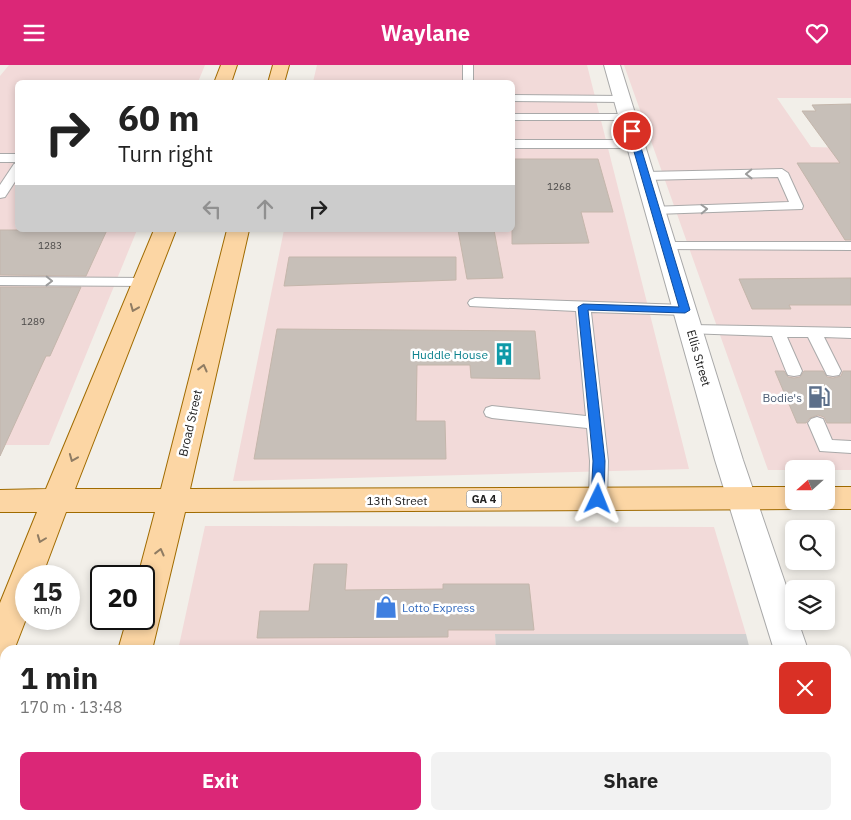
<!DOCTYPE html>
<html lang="en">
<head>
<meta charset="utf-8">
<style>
	body { margin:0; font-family:"IBM Plex Sans",sans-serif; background:#f2f2f2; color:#222; height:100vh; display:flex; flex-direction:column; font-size:19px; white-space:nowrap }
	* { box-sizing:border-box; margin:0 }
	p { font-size:16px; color:#767676 }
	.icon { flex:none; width:28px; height:28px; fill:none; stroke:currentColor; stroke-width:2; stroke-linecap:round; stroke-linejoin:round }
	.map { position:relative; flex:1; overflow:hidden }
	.panel { position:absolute; left:0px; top:580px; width:851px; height:175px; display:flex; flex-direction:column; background:#fff; border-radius:15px 15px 0 0; box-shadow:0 2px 8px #0003 }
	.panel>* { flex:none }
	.hud { position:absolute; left:15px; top:15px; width:500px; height:152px; border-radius:8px; box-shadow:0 2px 8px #0003; background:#fff; color:#222; overflow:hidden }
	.needle { width:32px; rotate:249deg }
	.buttons { position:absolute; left:785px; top:395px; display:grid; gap:10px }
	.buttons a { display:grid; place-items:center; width:50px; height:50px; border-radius:8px; background:#fff; box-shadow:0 2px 8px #0003; font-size:25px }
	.speed { position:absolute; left:15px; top:500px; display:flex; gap:10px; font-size:25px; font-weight:700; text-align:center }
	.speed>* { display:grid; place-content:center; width:65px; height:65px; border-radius:50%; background:#fff; box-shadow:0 2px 8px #0003; line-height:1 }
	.speed small { font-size:12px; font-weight:400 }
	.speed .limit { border:2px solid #111; border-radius:8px; background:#fff; color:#111 }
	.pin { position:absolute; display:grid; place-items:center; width:42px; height:42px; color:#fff; margin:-21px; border:2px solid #fff; border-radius:50%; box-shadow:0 1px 5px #0007 }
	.me { position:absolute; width:55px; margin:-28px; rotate:2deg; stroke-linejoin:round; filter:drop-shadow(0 0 4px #0008) }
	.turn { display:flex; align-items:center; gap:18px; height:105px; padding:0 20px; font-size:22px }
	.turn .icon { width:65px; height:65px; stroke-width:2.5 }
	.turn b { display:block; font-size:35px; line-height:42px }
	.lanes { display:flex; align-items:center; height:48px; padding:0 20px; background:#0003; justify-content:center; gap:25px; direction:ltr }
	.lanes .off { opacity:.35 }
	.round { display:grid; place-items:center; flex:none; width:52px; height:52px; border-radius:8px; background:#f2f2f2 }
	.head { display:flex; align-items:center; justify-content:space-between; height:85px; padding:0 20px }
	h1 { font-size:30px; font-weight:700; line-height:38px }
	.primary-button { display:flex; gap:10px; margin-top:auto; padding:10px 20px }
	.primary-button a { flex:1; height:58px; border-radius:8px; background:#db2777; color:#fff; font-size:20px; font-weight:700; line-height:58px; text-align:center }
	.primary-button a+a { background:#f2f2f2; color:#222 }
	header { display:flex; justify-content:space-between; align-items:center; height:65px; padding:0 20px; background:#db2777; color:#fff; font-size:22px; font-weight:700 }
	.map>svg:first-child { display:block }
</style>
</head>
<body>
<header><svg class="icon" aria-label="menu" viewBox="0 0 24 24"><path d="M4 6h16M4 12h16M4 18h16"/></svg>Waylane<svg class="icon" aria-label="heart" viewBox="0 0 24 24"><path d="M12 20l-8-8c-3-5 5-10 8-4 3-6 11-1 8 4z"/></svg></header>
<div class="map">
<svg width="851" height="755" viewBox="0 0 851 755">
	<rect width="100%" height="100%" fill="#f2efe9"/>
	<g fill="#f2dad9">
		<path d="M9,0H205L198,17L18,18V165H137L49,380H0V11Z"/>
		<path d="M317,0H587L689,404L233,416L284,165H512V18L313,17Z"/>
		<path d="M624,0H851V33H777L811,82L851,83V405H768Z"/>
		<path d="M205,461L714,462L746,569H495L496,585H178Z"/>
	</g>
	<g fill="#d0d0d0">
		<path d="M495,569H746L750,585H496Z"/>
		<path d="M142,750H801L802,755H141Z"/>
	</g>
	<g fill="#c7bfb8" stroke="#c4b6ab">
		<path d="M851,39V175H845L797,98H840L802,46H816L812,40Z"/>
		<path d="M512,94H598L613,147H581L589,178L512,179Z"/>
		<path d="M0,165H107L86,211L0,210Z"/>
		<path d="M458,165H494L503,213L467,214Z"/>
		<path d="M289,192H456V215L284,221Z"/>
		<path d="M851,213V240H789L791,244H752L739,214Z"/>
		<path d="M0,222H81L50,291H46L0,391Z"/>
		<path d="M277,264L535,266L540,314L471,313L470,300H417L416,356H445L446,394H254Z"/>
		<path d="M775,306H784L788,312L794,313L800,312L804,306H823L827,312L833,313L841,311L843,306H851V358H827L824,352L818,350L810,353L806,358H797Z"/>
		<path d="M314,499H347L345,525L443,524V519H529L534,565H448V572L257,573L260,546H309Z"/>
	</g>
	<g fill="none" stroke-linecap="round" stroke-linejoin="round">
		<defs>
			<g id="service">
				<rect x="463" y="0" width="10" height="18"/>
				<path d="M512,30L622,31L627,34L622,37L512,36Z"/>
				<path d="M512,49H628L634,52L628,55H512Z"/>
				<path d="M512,75H636L642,79L636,83H512Z"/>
				<rect x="0" y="89" width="18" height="8"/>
				<path d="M18,98V112L5,132L0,133V120L14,99Z"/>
				<path d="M782,104L788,108L803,141L802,144L655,149L650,148L648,145L650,142L789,137L778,112L645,115L639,111L645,107Z"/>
				<path d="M666,177H851V185L661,184L659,181Z"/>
				<path d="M0,212L145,213L150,214L152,217L150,220L145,221L0,220Z"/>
				<path d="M475,233L685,240L690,242L692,245L690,248L685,250L591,247L608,396L607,434L605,439L598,441L591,439L589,434L590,396L587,363L492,353L486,351L484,347L486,343L492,341L586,351L576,246L470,241L468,238L470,235Z"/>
				<path d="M691,260L851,263V273L824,272L841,306L839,310L833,311L827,310L808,272H787L802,306L800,310L794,311L788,310L786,306L772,271L686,268L683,265L686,262Z"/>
				<path d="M817,352L823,354L832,375L851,376V388L820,386L808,358L811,354Z"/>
			</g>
			<g id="minor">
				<path d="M604,0H620L743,395L794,544V556H798L808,585H774L715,395Z"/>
				<path d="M846,731L851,733V755H829L827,750H846Z"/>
			</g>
			<g id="primary">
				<path d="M221,0H237L231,18H214Z"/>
				<path d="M273,0H289L284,18H268Z"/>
				<path d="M154,165H176L75,424H161L227,165H249L190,424L794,422V436H807L804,441L794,444L185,447L152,585H118L127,554H144V511H138L155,447H66L42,511H26V554L14,585H5V593L0,595V538L37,447H0V425L46,424Z"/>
				<path d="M826,422H851V444H826L816,441L813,436H826Z"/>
				<path d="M74,750H112L110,755H72Z"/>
			</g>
		</defs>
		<use href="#service" stroke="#a9a9a9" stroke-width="2"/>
		<use href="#minor" stroke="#a9a9a9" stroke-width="2"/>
		<use href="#primary" stroke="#a06b00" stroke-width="2"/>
		<use href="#service" fill="#fff" fill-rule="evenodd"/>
		<use href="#minor" fill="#fff" fill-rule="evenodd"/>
		<use href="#primary" fill="#fcd6a4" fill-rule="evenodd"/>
	</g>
	<defs><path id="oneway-chevron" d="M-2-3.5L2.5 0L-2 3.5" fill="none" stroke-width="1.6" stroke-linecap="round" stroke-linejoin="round" transform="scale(1.25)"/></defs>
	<g stroke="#9c9c9c">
		<use href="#oneway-chevron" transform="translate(749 109) rotate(179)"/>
		<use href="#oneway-chevron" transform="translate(704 144) rotate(-2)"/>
		<use href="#oneway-chevron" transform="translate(49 216) rotate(1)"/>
	</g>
	<g stroke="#8f7c63">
		<use href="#oneway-chevron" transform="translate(134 243) rotate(112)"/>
		<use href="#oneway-chevron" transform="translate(203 303) rotate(-76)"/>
		<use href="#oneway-chevron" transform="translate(73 393) rotate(112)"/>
		<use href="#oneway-chevron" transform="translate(41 474) rotate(111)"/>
		<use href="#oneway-chevron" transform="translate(160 487) rotate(-76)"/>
	</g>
	<path fill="#1a73e8" stroke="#114b97" d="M632,63L636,66L690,245L685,248L588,245L605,396L604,434L602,437H593L591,434L593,396L578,242L583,239L679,242L628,66Z"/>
	<defs>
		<symbol id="building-bare" viewBox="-9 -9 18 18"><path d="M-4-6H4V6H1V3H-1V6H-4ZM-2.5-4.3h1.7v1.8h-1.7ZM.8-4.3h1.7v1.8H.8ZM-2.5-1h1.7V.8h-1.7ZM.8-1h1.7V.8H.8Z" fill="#0f9aa8" stroke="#fff" stroke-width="2.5" paint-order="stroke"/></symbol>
		<symbol id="fuel-bare" viewBox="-9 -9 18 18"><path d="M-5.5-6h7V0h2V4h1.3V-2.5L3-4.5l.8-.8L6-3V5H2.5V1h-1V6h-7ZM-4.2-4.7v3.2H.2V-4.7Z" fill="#5c6f8a" stroke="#fff" stroke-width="2.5" paint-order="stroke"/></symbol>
		<symbol id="shop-bare" viewBox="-9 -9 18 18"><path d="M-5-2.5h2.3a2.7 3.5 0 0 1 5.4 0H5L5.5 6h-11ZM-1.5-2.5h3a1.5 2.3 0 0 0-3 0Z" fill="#3f7fe0" stroke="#fff" stroke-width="2.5" paint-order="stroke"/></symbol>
	</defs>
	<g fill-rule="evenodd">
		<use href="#building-bare" x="488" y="273" width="32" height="32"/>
		<use href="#fuel-bare" x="803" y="316" width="32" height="32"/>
		<use href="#shop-bare" x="370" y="526" width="32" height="32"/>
	</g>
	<g text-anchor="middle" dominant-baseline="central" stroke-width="5" stroke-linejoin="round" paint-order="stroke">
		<g font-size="10" fill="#4b4948">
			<text x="559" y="121">1268</text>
			<text x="50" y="180">1283</text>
			<text x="33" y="256">1289</text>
		</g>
		<rect fill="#fff" stroke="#646464" stroke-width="1" x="466.5" y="425.5" width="35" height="17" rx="4"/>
		<g font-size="11" font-weight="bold" fill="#222">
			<text x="484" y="434">GA 4</text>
		</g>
		<g font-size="12" fill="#0d838f" stroke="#fff" text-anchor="end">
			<text x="488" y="289">Huddle House</text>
		</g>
		<g font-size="12" fill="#222" stroke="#fff">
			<text transform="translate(699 293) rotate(74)">Ellis Street</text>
			<text transform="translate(190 358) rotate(-77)">Broad Street</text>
			<text x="397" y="435">13th Street</text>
		</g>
		<g font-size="12" fill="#4e5e75" stroke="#fff" text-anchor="end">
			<text x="802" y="332">Bodie's</text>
		</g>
		<g font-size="12" fill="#366cbe" stroke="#fff" text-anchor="start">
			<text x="402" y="542">Lotto Express</text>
		</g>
	</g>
</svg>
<div class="buttons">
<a><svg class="needle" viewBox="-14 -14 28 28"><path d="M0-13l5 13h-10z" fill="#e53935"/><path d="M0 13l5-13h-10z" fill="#767676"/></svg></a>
<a><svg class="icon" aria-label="search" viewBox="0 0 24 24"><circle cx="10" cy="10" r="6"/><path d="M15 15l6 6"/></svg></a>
<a><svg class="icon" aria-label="layers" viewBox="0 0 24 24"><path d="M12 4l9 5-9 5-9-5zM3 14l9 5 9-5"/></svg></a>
</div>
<div class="speed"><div>15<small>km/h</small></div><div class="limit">20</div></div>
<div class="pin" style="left:632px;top:66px;background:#d93025"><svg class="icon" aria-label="arrive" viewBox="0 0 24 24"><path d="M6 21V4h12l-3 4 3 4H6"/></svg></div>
<svg class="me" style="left:598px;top:434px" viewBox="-20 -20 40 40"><path d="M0-17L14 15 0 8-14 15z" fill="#1a73e8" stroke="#fff" stroke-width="4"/></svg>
<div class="hud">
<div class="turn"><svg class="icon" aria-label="right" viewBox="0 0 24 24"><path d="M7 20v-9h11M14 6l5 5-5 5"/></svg><div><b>60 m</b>Turn right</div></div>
<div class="lanes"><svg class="icon off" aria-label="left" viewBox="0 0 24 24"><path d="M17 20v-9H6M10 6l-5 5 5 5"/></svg><svg class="icon off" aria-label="ahead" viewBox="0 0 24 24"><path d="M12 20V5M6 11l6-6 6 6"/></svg><svg class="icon" aria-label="right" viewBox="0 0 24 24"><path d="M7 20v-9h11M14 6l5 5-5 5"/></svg></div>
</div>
<section class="panel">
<div class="head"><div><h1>1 min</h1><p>170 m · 13:48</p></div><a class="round" style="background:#d93025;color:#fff"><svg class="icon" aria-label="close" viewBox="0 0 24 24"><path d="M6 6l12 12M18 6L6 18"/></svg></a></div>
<div class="primary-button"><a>Exit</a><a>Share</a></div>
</section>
</div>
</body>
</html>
